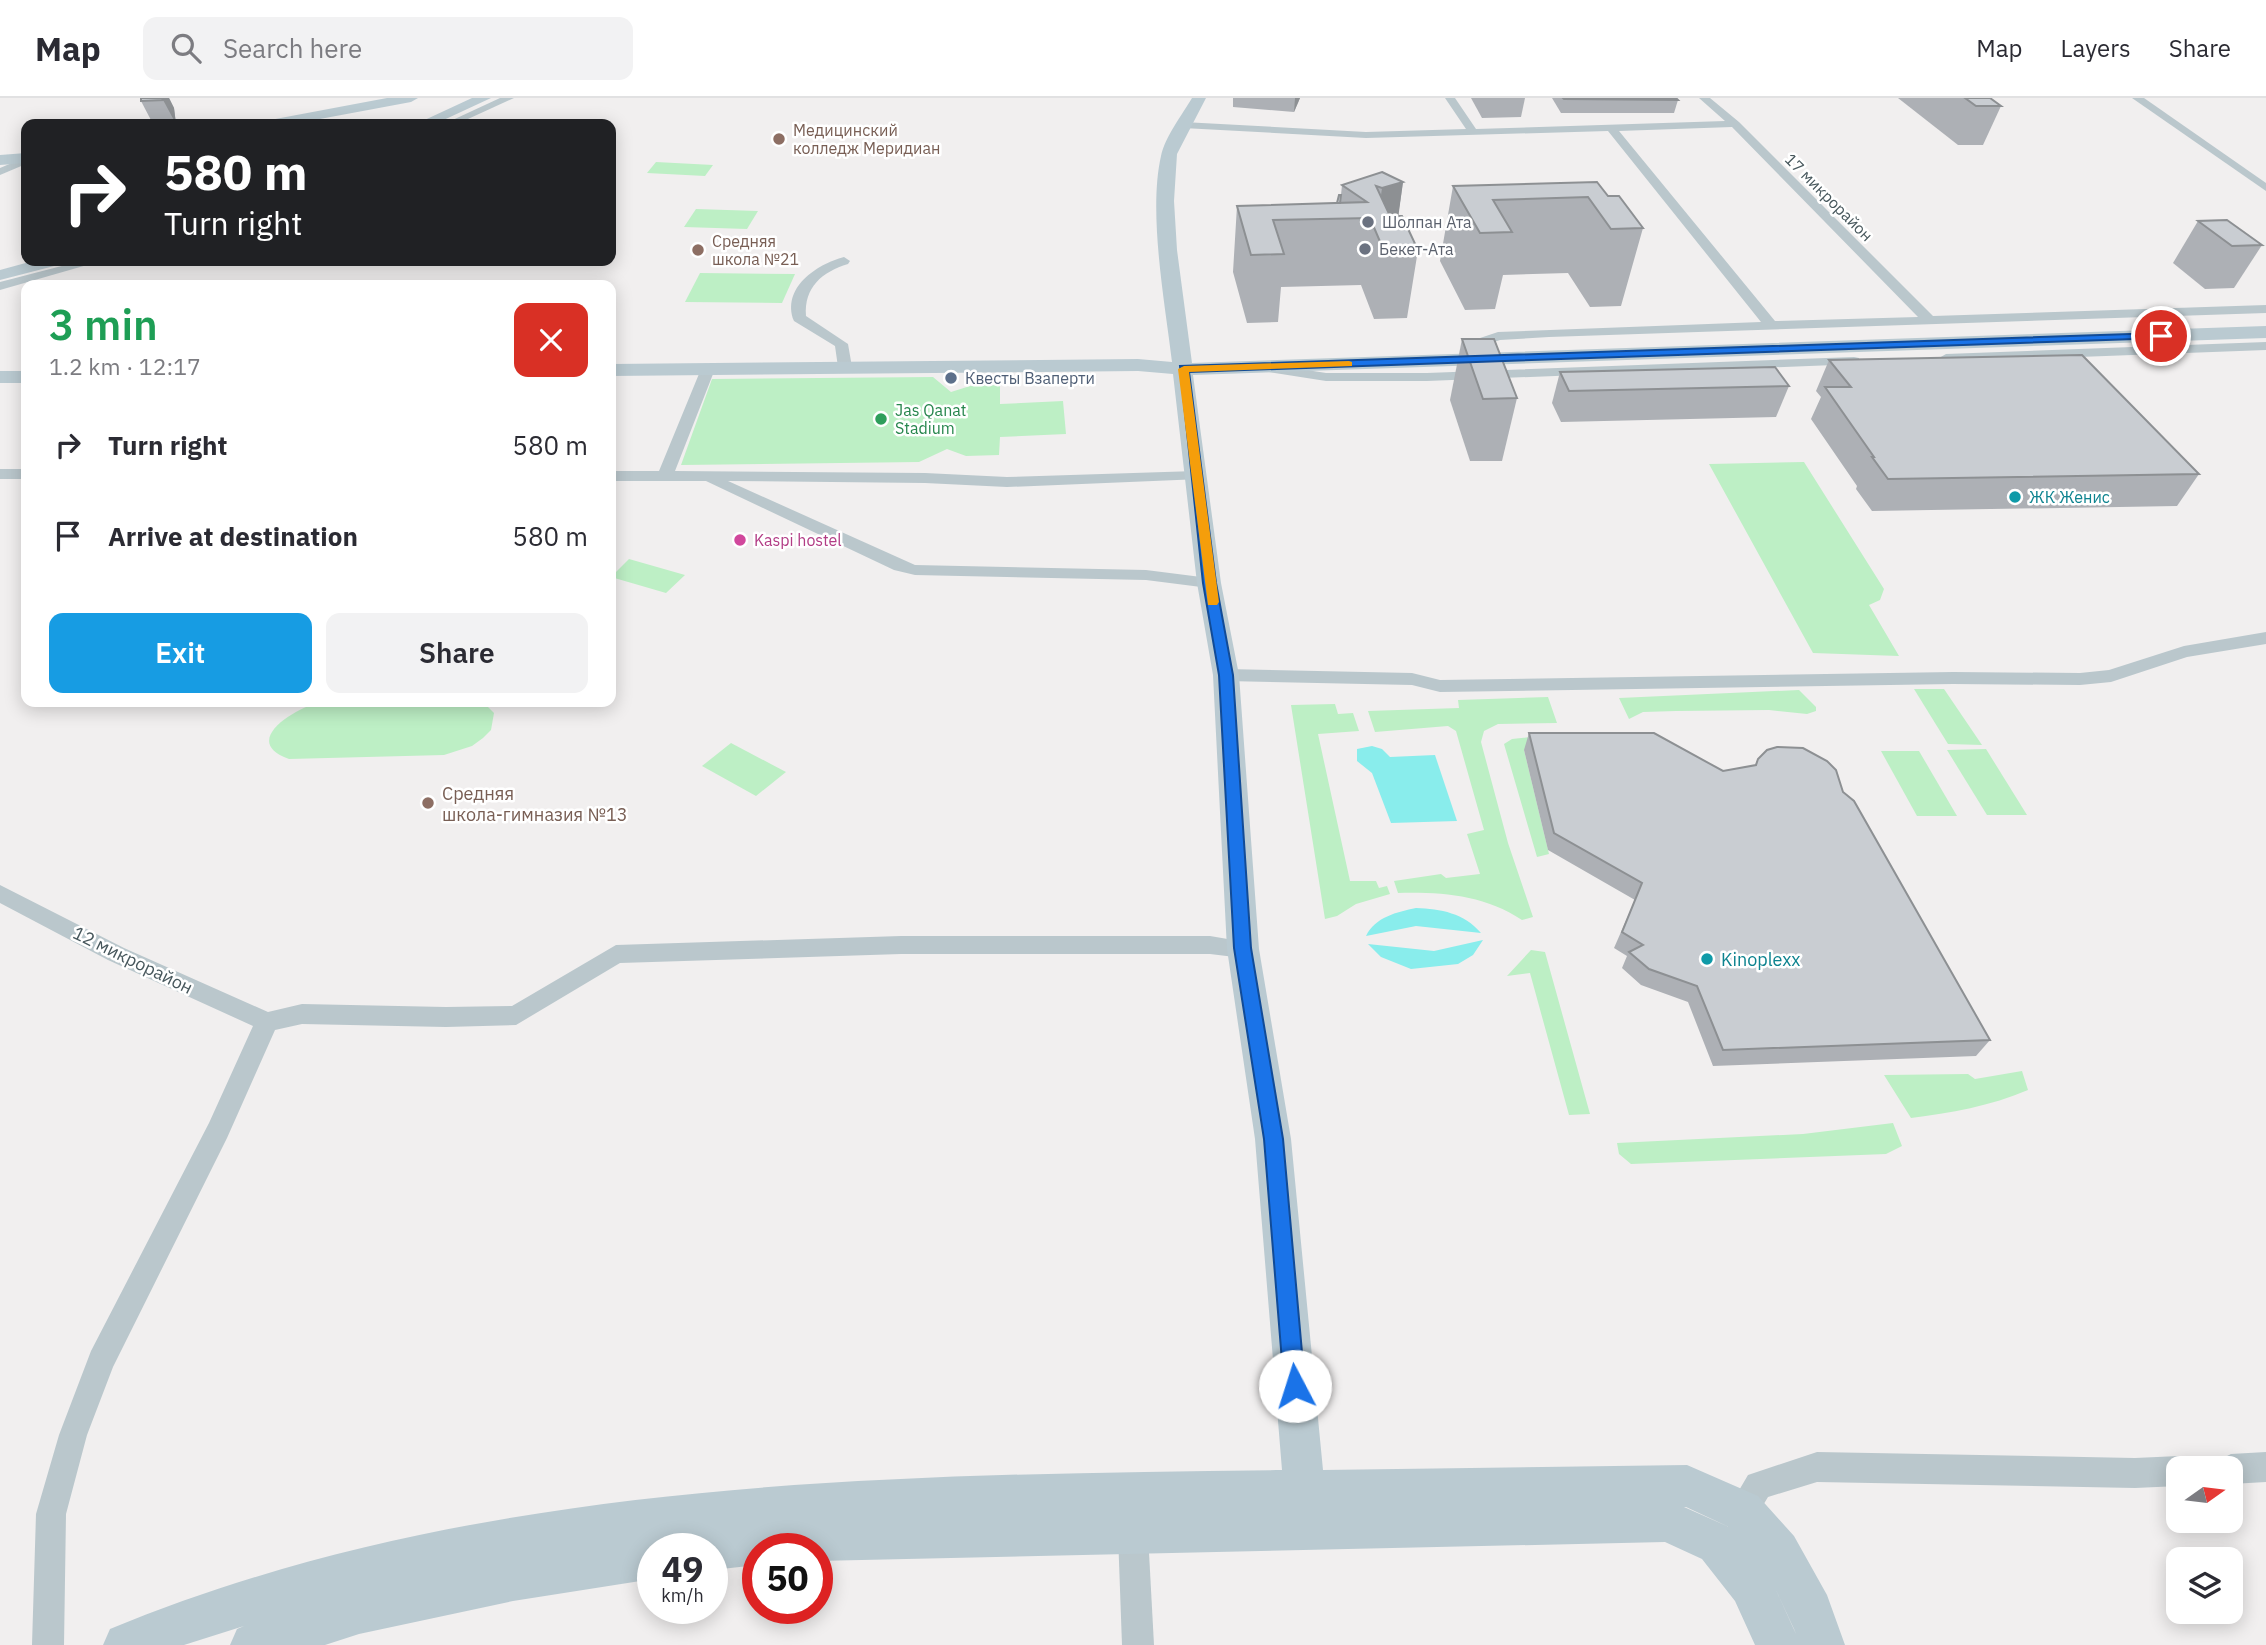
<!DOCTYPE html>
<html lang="en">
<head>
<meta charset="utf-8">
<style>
	body { margin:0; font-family:"IBM Plex Sans",sans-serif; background:#f2f2f3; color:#2b2b33; height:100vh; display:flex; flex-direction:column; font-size:26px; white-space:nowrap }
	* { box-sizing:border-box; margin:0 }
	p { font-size:23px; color:#7c7c81 }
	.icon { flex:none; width:38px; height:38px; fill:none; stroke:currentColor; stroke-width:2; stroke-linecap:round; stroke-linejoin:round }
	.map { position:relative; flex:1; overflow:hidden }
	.side { position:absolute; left:21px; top:182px; width:595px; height:427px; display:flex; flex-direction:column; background:#fff; border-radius:14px; box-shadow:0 4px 18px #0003 }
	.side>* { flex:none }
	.banner { position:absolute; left:21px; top:21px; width:595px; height:147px; border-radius:14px; box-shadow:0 4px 18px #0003; background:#202124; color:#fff; overflow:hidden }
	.needle { width:46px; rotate:76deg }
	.fabs { position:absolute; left:2166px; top:1358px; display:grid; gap:14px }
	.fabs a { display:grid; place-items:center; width:77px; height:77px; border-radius:14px; background:#fff; box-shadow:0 4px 18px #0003; font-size:35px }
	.speed { position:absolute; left:637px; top:1435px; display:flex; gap:14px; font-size:35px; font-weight:700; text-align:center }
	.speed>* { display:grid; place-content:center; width:91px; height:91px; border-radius:50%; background:#fff; box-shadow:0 4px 18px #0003; line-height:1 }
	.speed small { font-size:18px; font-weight:400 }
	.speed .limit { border:10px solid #d22; background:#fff; color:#111 }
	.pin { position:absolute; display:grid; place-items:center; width:60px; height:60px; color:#fff; margin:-30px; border:4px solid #fff; border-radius:50%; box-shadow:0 2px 7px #0007 }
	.me { position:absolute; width:77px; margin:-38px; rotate:355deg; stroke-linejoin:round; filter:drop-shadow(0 0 5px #0008) }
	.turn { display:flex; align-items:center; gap:24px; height:147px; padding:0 28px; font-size:32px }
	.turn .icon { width:91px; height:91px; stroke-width:2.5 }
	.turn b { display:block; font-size:49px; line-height:60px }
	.round { display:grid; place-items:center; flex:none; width:74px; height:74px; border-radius:14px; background:#f2f2f3 }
	.summary { display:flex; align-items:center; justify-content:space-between; height:119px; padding:0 28px }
	h1 { font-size:42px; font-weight:600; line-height:52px; color:#1e9e55 }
	.cta { display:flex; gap:14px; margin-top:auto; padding:14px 28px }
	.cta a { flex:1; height:80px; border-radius:14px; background:#179ce3; color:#fff; font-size:28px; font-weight:600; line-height:80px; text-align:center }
	.cta a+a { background:#f2f2f3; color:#2b2b33 }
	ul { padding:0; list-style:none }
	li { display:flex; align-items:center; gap:21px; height:91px; padding:0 28px }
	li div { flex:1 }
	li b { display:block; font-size:26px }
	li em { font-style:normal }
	header { display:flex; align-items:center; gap:42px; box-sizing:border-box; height:98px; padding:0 35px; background:#fff; border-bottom:2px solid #e1e1e2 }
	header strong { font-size:33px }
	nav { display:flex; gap:38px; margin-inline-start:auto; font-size:24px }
	.search { width:490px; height:63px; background:#f2f2f3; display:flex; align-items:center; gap:18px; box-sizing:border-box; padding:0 24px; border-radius:14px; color:#7c7c81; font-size:26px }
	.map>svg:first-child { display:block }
</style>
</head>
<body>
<header>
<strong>Map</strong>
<div class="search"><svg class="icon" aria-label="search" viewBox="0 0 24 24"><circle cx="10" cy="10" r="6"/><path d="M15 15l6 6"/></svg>Search here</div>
<nav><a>Map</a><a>Layers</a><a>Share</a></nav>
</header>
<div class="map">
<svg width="2266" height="1547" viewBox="0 0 2266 1547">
	<rect width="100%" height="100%" fill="#f1efef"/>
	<g fill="#bdefc5">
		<path d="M656,64L713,67L705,78L647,75Z"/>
		<path d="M696,111L758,113L747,131L684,129Z"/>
		<path d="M700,175L795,176L782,205L685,204Z"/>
		<path d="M933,279L951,294L970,288L1000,287V306L1063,303L1066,336L1000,339L999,357L966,358L947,351L919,364L681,367L712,281Z"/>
		<path d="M1804,364L1884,491L1880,502L1869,507L1899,558L1813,555L1709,366Z"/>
		<path d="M629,461L685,477L666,495L611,479Z"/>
		<path d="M1914,591H1944L1982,647L1948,646Z"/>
		<path d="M1799,592L1816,609V613L1807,616L1769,612L1676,613L1643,614L1629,621L1619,600Z"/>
		<path d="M1548,599L1557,625L1498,626L1484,633L1481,644L1508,745L1533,819L1522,822C1484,797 1443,794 1398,795L1394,783L1441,776L1446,780L1480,776L1467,736L1484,732L1456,633L1448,628L1375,634L1368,613L1459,610L1458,602Z"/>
		<path d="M320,604H483L494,615L491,632L483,640L472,648L444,657L289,661C239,643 296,610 320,604Z"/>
		<path d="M1335,606L1338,616L1353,615L1359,633L1318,636L1350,783H1376L1379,790L1387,788L1390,796L1356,806L1337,818L1325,821L1291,607Z"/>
		<path d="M1540,638L1524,652L1549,756L1537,759L1504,646L1512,641Z"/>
		<path d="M731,645L786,674L756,698L702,668Z"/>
		<path d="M1986,651L2027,717H1987L1947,652Z"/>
		<path d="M1881,653H1919L1957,718H1917Z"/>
		<path d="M1531,852L1545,854L1590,1016L1569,1017L1530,875L1507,878Z"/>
		<path d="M2022,973L2028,992C1991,1008 1950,1015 1911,1020L1884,977L1968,976L1975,981Z"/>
		<path d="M1893,1025L1902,1048L1886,1056L1631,1066L1619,1056L1617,1045L1803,1036Z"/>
	</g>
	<g fill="#89edec">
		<path d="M1372,648L1382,651L1390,659L1435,657L1457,723L1391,725L1372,675L1357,663V651Z"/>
		<path d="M1416,810C1441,811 1464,815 1481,835L1416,828L1366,838C1375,819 1397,814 1416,810Z"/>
		<path d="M1483,842L1473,857L1458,866L1411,871L1381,859L1368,846L1434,853Z"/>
	</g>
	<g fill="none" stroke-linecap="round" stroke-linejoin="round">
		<g fill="#bac7cc" fill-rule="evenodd">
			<path d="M500,0H514L457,26H444Z"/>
			<path d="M1445,0H1455L1476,31L1725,23L1699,0H1710L1739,24L1933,218L2266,207V215L1549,239L1500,242L1470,252L1465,251V245L1498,234L1761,224L1608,33L1366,40L1183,30L1178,27L1183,24L1366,34L1466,31ZM1732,29L1918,219L1775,223L1619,33Z"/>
			<path d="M2132,0H2144L2266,85V93Z"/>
			<path d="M26,59V66L0,77V70Z"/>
			<path d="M844,159L850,163L848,166C822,174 804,189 806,218L848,246L852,269L845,273L838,269L835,248L794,223C781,190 817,166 844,159Z"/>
			<path d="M81,163H101L0,192V184Z"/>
			<path d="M2266,244V252L1946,264L1939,260L1946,256Z"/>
			<path d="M1854,259L1859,260V266L1427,283H1326L1269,274L1262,270L1269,266L1326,275H1427Z"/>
			<path d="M708,267L715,271L675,373L925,375L1007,379L1196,373L1201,375L1204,378L1201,381L1007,389L925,385L728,383L915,467L1146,472L1209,480L1217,485L1209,490L1146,482L915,477L894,472L706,383H611V373H659L701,271Z"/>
			<rect x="0" y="371" width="26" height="10"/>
			<path d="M2266,534V546L2187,559L2111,584L2080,587L1953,586L1440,594L1412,587L1226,583L1217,577L1226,571L1412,575L1440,582L1953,574L2080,575L2109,572L2184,548Z"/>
			<path d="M0,787L124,850L268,914L302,906L446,909L512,908L616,847L901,838H1210L1251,845L1254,851L1251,857L1243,860L1210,856H901L620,865L516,927L446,929L302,926L275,932L227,1040L113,1269L87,1337L66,1416L64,1547H32L36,1416L59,1337L91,1253L209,1025L253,928L108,862L0,805Z"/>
			<path d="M1817,1354L2135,1360L2179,1358L2189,1363L2193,1370H2179V1388L2135,1390L1817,1384L1768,1399L1750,1429L1739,1433L1728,1429L1724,1418L1748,1377Z"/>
			<path d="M2266,1354V1384L2231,1386V1370H2217L2221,1361L2231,1356Z"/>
			<path d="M1133,1421L1144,1425L1148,1436L1154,1547H1122L1118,1436L1122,1425Z"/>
		</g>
		<g fill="#bacad1" fill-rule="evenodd">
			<path d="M387,0H418L411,4L293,26H263L270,22Z"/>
			<path d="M472,0H491L435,26H416Z"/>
			<path d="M1192,0H1206L1177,56L1174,103L1177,152L1192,265L2266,228V240L1193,277L1221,485L1239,577L1259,851L1291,1041L1323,1372L1687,1367L1758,1398L1794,1438L1827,1497L1845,1547H1755L1735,1503L1702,1461L1665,1444L817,1463V1451H758V1467L712,1472V1451H681L685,1440L665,1442L671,1451H653V1481L513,1503L359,1536L325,1547H230L237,1531L244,1528L184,1547H103L110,1531C477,1379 891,1377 1282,1372L1255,1041L1227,851L1213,577L1197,485L1173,276L1138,273L611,278V266L1138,261L1172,264C1165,205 1148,115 1161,58C1165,39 1182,17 1192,0ZM1684,1409H1686L1729,1429ZM1775,1490L1796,1536L1794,1531Z"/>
			<path d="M26,55V65L0,67V57Z"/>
			<path d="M33,163H61L58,167L0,182V172Z"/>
			<rect x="0" y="273" width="26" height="12"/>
		</g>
	</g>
	<g fill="#adb0b5">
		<path d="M169,0L174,10L176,26H153L141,3Z"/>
		<path d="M1233,0H1300L1294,14L1233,9Z"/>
		<path d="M1471,0H1525L1521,19L1482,20Z"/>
		<path d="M1552,0H1676L1678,2L1674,15H1561Z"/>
		<path d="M1898,0H1990L2001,8L1983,47H1958Z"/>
		<path d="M1403,84L1398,118L1418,152L1407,220L1374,221L1361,187L1281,189L1278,224L1247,225L1233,174L1237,108L1337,105L1341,97L1342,87Z"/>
		<path d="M1453,88L1608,98L1643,130L1621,208L1590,209L1568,175L1503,177L1495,211L1465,212L1440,163Z"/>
		<path d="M2198,123L2262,147L2234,190L2205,191L2173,165Z"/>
		<path d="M1462,241L1517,300L1502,363H1470L1450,302Z"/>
		<path d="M1829,262L2199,376L2177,408L1872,413L1856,391L1857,388L1811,321L1821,299L1816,293Z"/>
		<path d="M1560,274L1789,288L1776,319L1561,324L1552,305Z"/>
		<path d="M1529,635L1723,673L1755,667L1758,661L1843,694L1990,942L1976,958L1713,968L1688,904L1641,887L1622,870L1627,858L1614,850L1635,802L1548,752L1524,652Z"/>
	</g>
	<g fill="#8d9093">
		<path d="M162,0H169L174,10L176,26Z"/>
		<path d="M1295,0H1300L1294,14Z"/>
		<path d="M1403,84L1394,150L1376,134L1382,90Z"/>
	</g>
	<g fill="#c9cdd2" stroke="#8d9093" stroke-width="2">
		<path d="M141,0H162L163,2L141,3Z"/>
		<path d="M1563,0H1676L1678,2L1564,1Z"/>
		<path d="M1965,0H1990L2001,8H1976Z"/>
		<path d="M1382,74L1403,84L1382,90L1376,88L1390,118H1402L1418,152L1384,153L1370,120L1273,122L1284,156L1251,157L1237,108L1367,104L1342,87Z"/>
		<path d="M1597,84L1608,98H1619L1643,130L1611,131L1588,99L1493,102L1512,134L1480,135L1453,88Z"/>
		<path d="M1339,97H1341L1340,105H1337Z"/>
		<path d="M2227,122L2262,147L2232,148L2198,123Z"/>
		<path d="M1462,241H1494L1517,300L1483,301Z"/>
		<path d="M2082,257L2199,376L1888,381L1872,359H1874L1825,289H1851L1829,262Z"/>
		<path d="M1775,269L1789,288L1569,293L1560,274Z"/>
		<path d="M1529,635H1654L1723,673L1756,667L1758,661L1767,652L1777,649L1803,650L1827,663L1836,672L1843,694L1854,703L1990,942L1723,952L1697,888L1649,871L1629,854L1643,847L1622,834L1642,785L1554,735Z"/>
	</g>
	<path fill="#1a73e8" stroke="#114b97" stroke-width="2" d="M2161,235H2164V240L1189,274L1216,485L1233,577L1251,850L1283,1041L1305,1288L1302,1296L1295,1299L1287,1296L1284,1288L1264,1041L1234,850L1219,577L1203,485L1180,268Z"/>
	<path fill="#f59e0b" d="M1349,263L1352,264V268L1189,274L1219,504L1217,507H1208L1178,271L1184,268Z"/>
	<g fill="#8d6e63" stroke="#fff" stroke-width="2.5">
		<circle cx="779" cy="41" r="7"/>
		<circle cx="698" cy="152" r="7"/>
		<circle cx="428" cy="705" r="7"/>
	</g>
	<g fill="#6b7280" stroke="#fff" stroke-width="2.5">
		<circle cx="1368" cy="124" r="7"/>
		<circle cx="1365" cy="151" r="7"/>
	</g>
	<circle fill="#5c6f8a" stroke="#fff" stroke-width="2.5" cx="951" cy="280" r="7"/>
	<circle fill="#2e9e5b" stroke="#fff" stroke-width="2.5" cx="881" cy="321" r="7"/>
	<g fill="#0f9aa8" stroke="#fff" stroke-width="2.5">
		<circle cx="2015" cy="399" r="7"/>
		<circle cx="1707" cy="861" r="7"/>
	</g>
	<circle fill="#d1479c" stroke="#fff" stroke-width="2.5" cx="740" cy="442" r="7"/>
	<g text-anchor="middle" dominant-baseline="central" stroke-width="5" stroke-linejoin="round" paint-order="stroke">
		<g font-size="16" fill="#785e54" stroke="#fff" text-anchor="start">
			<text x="793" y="32">Медицинский<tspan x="793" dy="18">колледж Меридиан</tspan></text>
			<text x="712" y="143">Средняя<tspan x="712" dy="18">школа №21</tspan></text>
		</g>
		<g font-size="16" fill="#47575c" stroke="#fff">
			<text transform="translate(1829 99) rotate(45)">17 микрорайон</text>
		</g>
		<g font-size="16" fill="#5b616d" stroke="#fff" text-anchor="start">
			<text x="1382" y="124">Шолпан Ата</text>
			<text x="1379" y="151">Бекет-Ата</text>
		</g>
		<g font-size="16" fill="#4e5e75" stroke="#fff" text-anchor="start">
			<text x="965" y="280">Квесты Взаперти</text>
		</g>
		<g font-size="16" fill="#27864d" stroke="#fff" text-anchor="start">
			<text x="895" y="312">Jas Qanat<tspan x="895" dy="18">Stadium</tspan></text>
		</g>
		<g font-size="16" fill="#0d838f" stroke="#fff" text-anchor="start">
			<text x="2029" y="399">ЖК Женис</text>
		</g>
		<g font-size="16" fill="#b23c85" stroke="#fff" text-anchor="start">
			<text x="754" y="442">Kaspi hostel</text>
		</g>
		<g font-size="18" fill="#785e54" stroke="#fff" text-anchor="start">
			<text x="442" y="695">Средняя<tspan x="442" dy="21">школа-гимназия №13</tspan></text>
		</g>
		<g font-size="18" fill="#0d838f" stroke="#fff" text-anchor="start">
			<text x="1721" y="861">Kinoplexx</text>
		</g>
		<g font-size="18" fill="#47575c" stroke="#fff">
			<text transform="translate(133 862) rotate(26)">12 микрорайон</text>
		</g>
	</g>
</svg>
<div class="fabs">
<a><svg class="needle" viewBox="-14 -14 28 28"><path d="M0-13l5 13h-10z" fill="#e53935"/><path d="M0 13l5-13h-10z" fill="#7c7c81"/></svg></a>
<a><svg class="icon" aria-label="layers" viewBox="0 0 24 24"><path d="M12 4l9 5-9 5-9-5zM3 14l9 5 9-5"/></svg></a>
</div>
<div class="speed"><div>49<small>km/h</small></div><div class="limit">50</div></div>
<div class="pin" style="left:2161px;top:238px;background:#d93025"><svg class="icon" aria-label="arrive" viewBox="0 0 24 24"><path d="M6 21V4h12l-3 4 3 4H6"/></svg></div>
<svg class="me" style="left:1295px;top:1288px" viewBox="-20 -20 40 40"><circle r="19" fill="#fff"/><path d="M0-13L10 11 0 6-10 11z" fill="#1a73e8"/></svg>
<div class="banner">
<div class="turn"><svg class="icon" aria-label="right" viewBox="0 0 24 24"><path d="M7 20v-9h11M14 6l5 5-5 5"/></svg><div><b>580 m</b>Turn right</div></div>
</div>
<section class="side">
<div class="summary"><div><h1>3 min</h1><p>1.2 km · 12:17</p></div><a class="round" style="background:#d93025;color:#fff"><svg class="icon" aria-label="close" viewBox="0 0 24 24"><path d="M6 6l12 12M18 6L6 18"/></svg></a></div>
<ul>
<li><svg class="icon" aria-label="right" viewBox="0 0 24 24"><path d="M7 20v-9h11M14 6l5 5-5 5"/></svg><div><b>Turn right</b></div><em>580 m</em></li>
<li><svg class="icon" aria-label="arrive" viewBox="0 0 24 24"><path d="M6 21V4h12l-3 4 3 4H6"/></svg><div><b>Arrive at destination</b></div><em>580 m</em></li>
</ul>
<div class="cta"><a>Exit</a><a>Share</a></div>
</section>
</div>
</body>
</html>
